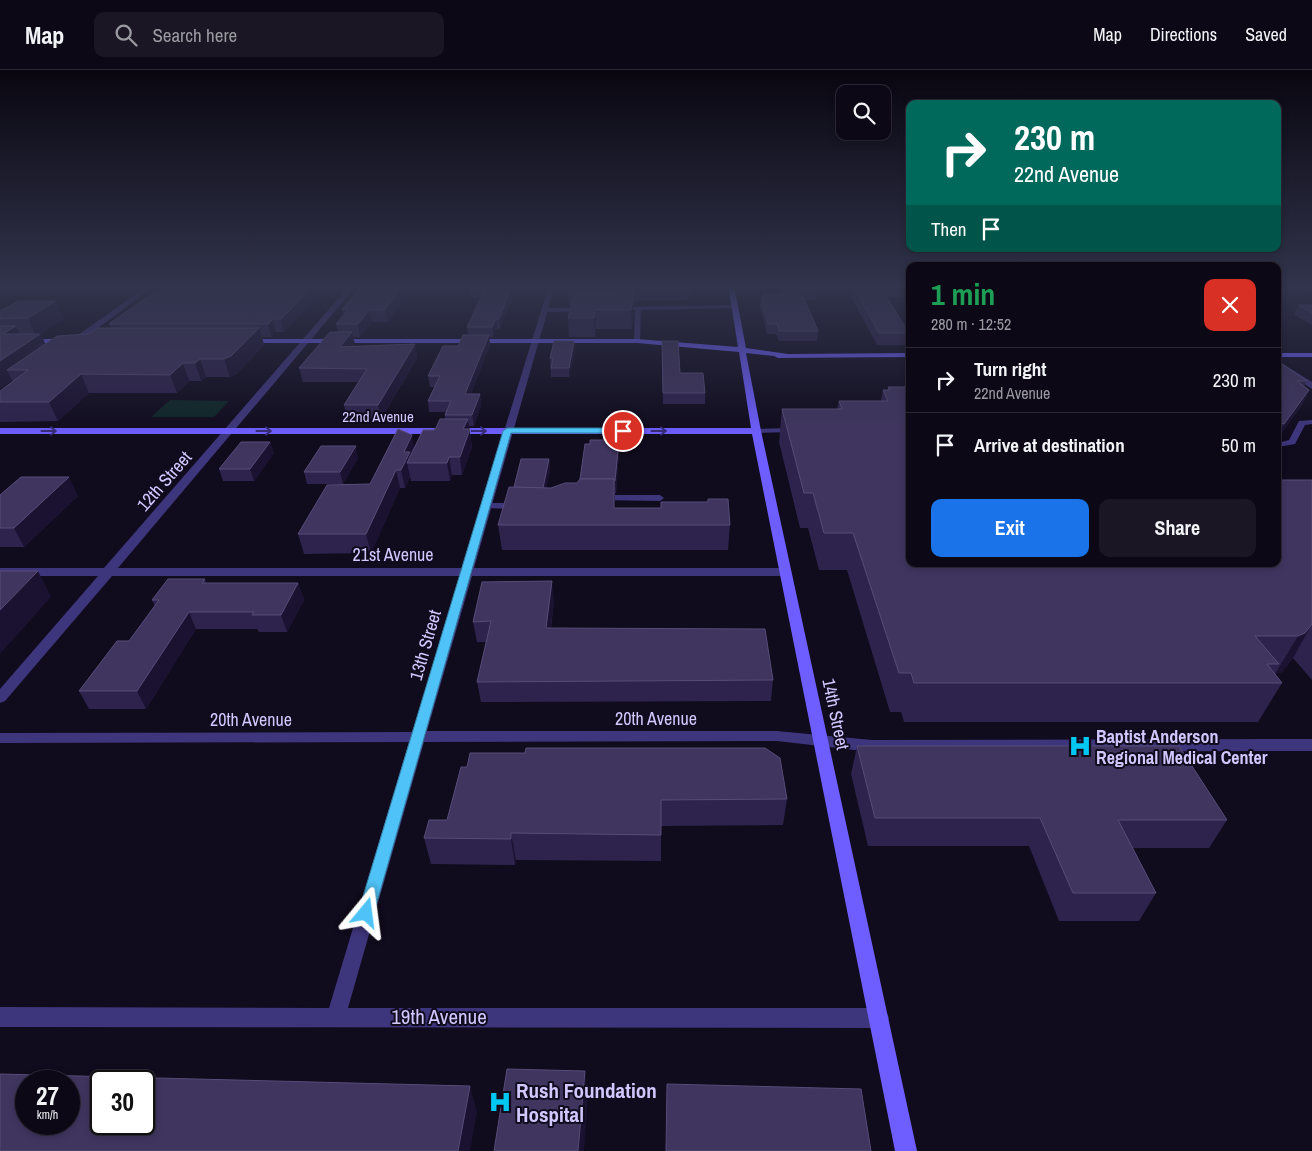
<!DOCTYPE html>
<html lang="en">
<head>
<meta charset="utf-8">
<style>
	body { margin:0; font-family:"Archivo Narrow",sans-serif; background:#1a1623; color:#f1f3f6; height:100vh; display:flex; flex-direction:column; font-size:19px; white-space:nowrap }
	* { box-sizing:border-box; margin:0 }
	p { font-size:16px; color:#9a9aa1 }
	.icon { flex:none; width:28px; height:28px; fill:none; stroke:currentColor; stroke-width:2; stroke-linecap:round; stroke-linejoin:round }
	.map { position:relative; flex:1; overflow:hidden }
	.side { position:absolute; left:906px; top:192px; width:375px; height:305px; display:flex; flex-direction:column; background:#0c0816; border-radius:10px; box-shadow:0 2px 8px #0003,0 0 0 1px #2c2935 }
	.side>* { flex:none }
	.guide { position:absolute; left:906px; top:30px; width:375px; height:152px; border-radius:10px; box-shadow:0 2px 8px #0003,0 0 0 1px #2c2935; background:#00695c; color:#fff; overflow:hidden }
	.tools { position:absolute; left:836px; top:15px; display:grid; gap:10px }
	.tools a { display:grid; place-items:center; width:55px; height:55px; border-radius:10px; background:#0c0816; box-shadow:0 2px 8px #0003,0 0 0 1px #2c2935; font-size:25px }
	.speed { position:absolute; left:15px; top:1000px; display:flex; gap:10px; font-size:25px; font-weight:700; text-align:center }
	.speed>* { display:grid; place-content:center; width:65px; height:65px; border-radius:50%; background:#0c0816; box-shadow:0 2px 8px #0003,0 0 0 1px #2c2935; line-height:1 }
	.speed small { font-size:12px; font-weight:400 }
	.speed .limit { border:2px solid #111; border-radius:8px; background:#fff; color:#111 }
	.pin { position:absolute; display:grid; place-items:center; width:42px; height:42px; color:#fff; margin:-21px; border:2px solid #fff; border-radius:50%; box-shadow:0 1px 5px #0007 }
	.me { position:absolute; width:55px; margin:-28px; rotate:16deg; stroke-linejoin:round; filter:drop-shadow(0 0 4px #0008) }
	.turn { display:flex; align-items:center; gap:18px; height:105px; padding:0 25px; font-size:22px }
	.turn .icon { width:65px; height:65px; stroke-width:2.5 }
	.turn b { display:block; font-size:35px; line-height:42px }
	.then { display:flex; align-items:center; height:48px; padding:0 25px; background:#0003; gap:10px; font-size:19px }
	.round { display:grid; place-items:center; flex:none; width:52px; height:52px; border-radius:10px; background:#1a1623 }
	.head { display:flex; align-items:center; justify-content:space-between; height:85px; padding:0 25px }
	h1 { font-size:30px; font-weight:700; line-height:38px; color:#1e9e55 }
	.action { display:flex; gap:10px; margin-top:auto; padding:10px 25px }
	.action a { flex:1; height:58px; border-radius:10px; background:#1a73e8; color:#fff; font-size:20px; font-weight:700; line-height:58px; text-align:center }
	.action a+a { background:#1a1623; color:#f1f3f6 }
	ul { padding:0; list-style:none }
	li { display:flex; align-items:center; gap:15px; height:65px; padding:0 25px; border-top:1px solid #2c2935 }
	li div { flex:1 }
	li b { display:block; font-size:19px }
	li em { font-style:normal }
	header { display:flex; align-items:center; gap:30px; box-sizing:border-box; height:70px; padding:0 25px; background:#0c0816; border-bottom:1px solid #2c2935 }
	header strong { font-size:24px }
	nav { display:flex; gap:28px; margin-inline-start:auto; font-size:18px }
	.search { width:350px; height:45px; background:#1a1623; display:flex; align-items:center; gap:12px; box-sizing:border-box; padding:0 18px; border-radius:10px; color:#9a9aa1; font-size:19px }
	.map>svg:first-child { display:block }
</style>
</head>
<body>
<header>
<strong>Map</strong>
<div class="search"><svg class="icon" aria-label="search" viewBox="0 0 24 24"><circle cx="10" cy="10" r="6"/><path d="M15 15l6 6"/></svg>Search here</div>
<nav><a>Map</a><a>Directions</a><a>Saved</a></nav>
</header>
<div class="map">
<svg width="1312" height="1081" viewBox="0 0 1312 1081">
	<rect width="100%" height="100%" fill="#100b1d"/>
	<path fill="#0e2627" d="M170,330L229,331L214,347H151Z"/>
	<g fill="none" stroke-linecap="round" stroke-linejoin="round">
		<g fill="#3e367c" fill-rule="evenodd">
			<path d="M734,235L736,236V238L641,240L640,271L637,273L634,271L635,240L620,241L617,239L620,237Z"/>
			<path d="M583,238L585,239V241L544,242L541,240L544,238Z"/>
			<path d="M1312,350V354L1305,355L1295,374L1278,377V373L1289,370L1299,351Z"/>
			<path d="M793,358H796V362L756,363L752,361L756,359Z"/>
			<path d="M601,425H660L664,428L660,431L598,430L597,428Z"/>
			<path d="M485,433H516L520,436L516,439L482,438V434Z"/>
		</g>
		<g fill="#3e367c" fill-rule="evenodd">
			<path d="M149,215H156L74,276H68V272Z"/>
			<path d="M350,215H357L118,498H462L549,215H555L474,498H785L791,502L785,506H472L427,661H777L872,670L1312,669V681L872,682L777,671L424,672L348,938H879L886,941L889,948L886,955L879,958L0,957V937L329,938L409,672L0,673V663L413,662L460,506H112L5,631L0,633V619L98,506H0V498H104Z"/>
			<path d="M1278,291L1312,312V319L1278,296Z"/>
		</g>
		<g fill="#6e5eff" fill-rule="evenodd">
			<path d="M728,215H734L746,278L788,284L910,283V287L778,288L774,286L746,283L761,361L917,1081H895L752,364H0V358H751L739,282L637,273H248L244,271L248,269H637L738,277Z"/>
			<path d="M0,269H65L69,271L65,273H0Z"/>
			<rect x="1278" y="283" width="34" height="4"/>
		</g>
	</g>
	<g fill="#2e234c">
		<path d="M164,215H327L284,262H276L271,267H262L264,275L237,304L230,307H206L201,311H189L177,323H89L58,351L0,352V321L13,312L12,310L0,318V241L64,249L41,264L45,274L89,264L111,258L109,254Z"/>
		<path d="M363,215H413L388,252H372L360,267H353L355,275L353,277L415,274L417,288L381,350H347L344,335L358,312H303L299,298L338,262L336,254L343,245L342,239Z"/>
		<path d="M472,215H516L500,259H497L493,267H489L490,275L471,324H480L481,335L474,356H469L472,377L462,405H452L450,411H411L410,407L405,418H400L371,483L304,484L298,464L370,414L414,378L445,349V345L446,342H429L428,331L434,317H430L428,306L468,265L467,257L481,228H471L470,219Z"/>
		<path d="M570,215H692V226L687,227V230H634V235H633L632,259H596L595,267H569L568,248L571,236H569L568,224Z"/>
		<path d="M778,215H814L816,221L815,230H805L818,261L817,271H779L776,264H767L760,236L761,227H763V224H781Z"/>
		<path d="M845,215H904L905,216L903,227H886L909,263L906,275H877Z"/>
		<path d="M1295,215H1312V224Z"/>
		<path d="M1299,235H1312V255L1294,245Z"/>
		<path d="M662,271L680,303L705,323V334H663Z"/>
		<path d="M575,280L569,307H551L550,288Z"/>
		<path d="M1278,294L1307,311L1304,316L1309,320L1302,335L1278,368Z"/>
		<path d="M888,317H910V494H1278L1312,410V610L1293,588L1282,602L1275,604L1282,613L1258,652H904L901,642H890L847,500H819L808,458H800L779,372L782,339H837L839,331H881L883,320H888Z"/>
		<path d="M270,372L274,383L254,411H223L219,399Z"/>
		<path d="M590,374L619,382L616,423H615V438L730,455L728,480H502L498,455L514,417L549,389L550,401L546,418H551L577,413L580,409Z"/>
		<path d="M358,388L343,414H307L304,402Z"/>
		<path d="M0,425L78,426L24,477H0Z"/>
		<path d="M205,509L206,513H298L304,530L287,562H259L257,559H196L146,639H89L79,621L129,571L155,536L152,530Z"/>
		<path d="M554,531L551,558L773,610L771,631L481,632L477,612L486,572H477L473,552Z"/>
		<path d="M857,676L1227,750L1209,778H1133L1156,823L1139,851H1059L1029,776H868L851,704Z"/>
		<path d="M461,697L787,729L783,755L661,756V791L516,790L515,795L431,794L424,768L447,750Z"/>
	</g>
	<g fill="#1b1231">
		<path d="M0,215H23L0,228Z"/>
		<path d="M314,215H327L284,262L281,249Z"/>
		<path d="M403,215H413L388,252L385,240Z"/>
		<path d="M512,215H516L500,259L499,249Z"/>
		<path d="M633,224V242L632,259L631,240Z"/>
		<path d="M56,231L64,249L41,264L49,283L7,300L12,310L0,318V291L3,264L16,256L25,274L36,267L28,248Z"/>
		<path d="M369,240L372,252L360,267L358,254Z"/>
		<path d="M595,240L596,259L595,267L594,248Z"/>
		<path d="M273,249L276,262L271,267L268,254Z"/>
		<path d="M496,249L497,259L493,267L492,257Z"/>
		<path d="M259,258L264,275L237,304L230,307L224,289Z"/>
		<path d="M352,262L355,275L343,290L340,277Z"/>
		<path d="M489,265L490,275L467,335L465,324Z"/>
		<path d="M574,271L575,280L569,307V298Z"/>
		<path d="M415,274L417,288L381,350L378,335Z"/>
		<path d="M200,289L206,307L201,311L195,293Z"/>
		<path d="M183,293L189,311L177,323L170,305Z"/>
		<path d="M81,304L89,323L58,351L49,332Z"/>
		<path d="M1309,320L1302,335L1278,368L1284,354Z"/>
		<path d="M480,324L481,335L474,356L472,345Z"/>
		<path d="M468,349L472,377L462,405L460,387L463,359Z"/>
		<path d="M412,365L415,382L407,393L410,407L405,418L401,400L404,382Z"/>
		<path d="M619,370V382L616,423L615,411Z"/>
		<path d="M270,372L274,383L254,411L250,399Z"/>
		<path d="M356,376L358,388L343,414L340,402Z"/>
		<path d="M449,387L452,405L450,411L447,393Z"/>
		<path d="M549,389L550,401L543,432L542,420Z"/>
		<path d="M396,400L400,418L371,483L366,464Z"/>
		<path d="M69,407L78,426L24,477L14,458Z"/>
		<path d="M614,409L615,433V455L614,438Z"/>
		<path d="M38,501L51,527L0,584V540Z"/>
		<path d="M552,511L554,531L548,578L546,558Z"/>
		<path d="M298,513L304,530L287,562L281,545Z"/>
		<path d="M189,542L196,559L146,639L137,621Z"/>
		<path d="M1312,554L1293,588L1282,602L1275,604L1298,566Z"/>
		<path d="M511,763L516,790L515,795L511,769Z"/>
		<path d="M585,1001L588,1027L584,1081H578Z"/>
		<path d="M470,1016L477,1042L470,1081H458Z"/>
	</g>
	<g fill="#40355f" stroke="#574c78" fill-rule="evenodd">
		<path d="M164,215H314L281,249H273L268,254H109Z"/>
		<path d="M363,215H403L385,240H369L358,254H336L348,240L342,239Z"/>
		<path d="M472,215H512L499,249H496L492,257H467L485,219H470Z"/>
		<path d="M570,215H686L687,218H634V223L568,224Z"/>
		<path d="M782,215H814L816,221H785Z"/>
		<path d="M852,215H904L905,216H880L909,263H879Z"/>
		<path d="M633,224L631,240H595L594,248H568L574,225Z"/>
		<path d="M763,224H802L818,261H779L777,254H768L761,227H764Z"/>
		<path d="M18,231H56L28,248L0,249V241Z"/>
		<path d="M1299,235H1312V243Z"/>
		<path d="M0,256H16L3,264H40L0,291Z"/>
		<path d="M97,258H259L231,286L224,289H200L195,293H183L170,305L81,304L49,332H0V321L28,300H7L57,266L89,264Z"/>
		<path d="M330,262H352L340,277L415,274L378,335H344L367,299L299,298Z"/>
		<path d="M463,265H489L465,324H480L472,345H445L451,331H428L440,306H428L443,276H458Z"/>
		<path d="M554,271H574L569,298H551L553,288H550Z"/>
		<path d="M662,271H678L680,303H703L705,323H663Z"/>
		<path d="M1278,294H1282L1307,311H1297L1309,320L1284,354L1278,352V353Z"/>
		<path d="M888,317H910V494H1278V410H1312V554L1305,563L1298,566H1255L1279,594H1267L1282,613H914L911,603H899L853,463H824L813,423H804L782,339H842L839,331H888L883,320H890Z"/>
		<path d="M440,349H468L463,359H470L460,387H449L447,393H407L423,360H435Z"/>
		<path d="M398,359L412,365L404,382H410L401,400H396L366,464H298L327,415L370,414Z"/>
		<path d="M590,370H619L615,411H614V409H580L585,374H590Z"/>
		<path d="M241,372H270L250,399H219Z"/>
		<path d="M321,376H356L340,402H304Z"/>
		<path d="M521,389H549L543,418L514,417Z"/>
		<path d="M21,407H69L14,458H0V425Z"/>
		<path d="M580,409H614V438H661V432H708V429H728L730,455H498L509,417L551,418L565,413H577Z"/>
		<path d="M0,501H38L0,540Z"/>
		<path d="M168,509H205L202,513H298L281,545H252L254,542H189L137,621H79L117,571H129L159,530H152Z"/>
		<path d="M552,511L546,558L765,559L773,610L477,612L491,551L473,552L482,512Z"/>
		<path d="M857,676H1179L1227,750H1118L1156,823H1073L1040,748H875Z"/>
		<path d="M526,678H765L780,688L787,729L661,730V765L511,763V769L424,768L429,750H447L461,697H467L470,683H525Z"/>
		<path d="M507,999L585,1001L578,1081H494Z"/>
		<path d="M0,1004L470,1016L458,1081H0ZM26,1011H69V1054H26ZM101,1011H144V1054H101Z"/>
		<path d="M667,1014L861,1019L871,1081H666Z"/>
	</g>
	<defs><path id="oneway-shaft" d="M-6 0H5M1.5-3L5.5 0L1.5 3" fill="none" stroke-width="1.6" stroke-linecap="round" stroke-linejoin="round" transform="scale(1.25)"/></defs>
	<g stroke="#362c77">
		<use href="#oneway-shaft" transform="translate(49 361)"/>
		<use href="#oneway-shaft" transform="translate(264 361)"/>
		<use href="#oneway-shaft" transform="translate(479 361)"/>
		<use href="#oneway-shaft" transform="translate(659 361)"/>
	</g>
	<linearGradient id="sky" x2="0" y2="1"><stop stop-color="#090610"/><stop offset="0.59" stop-color="#31344c"/><stop offset="1" stop-color="#31344c" stop-opacity="0"/></linearGradient>
	<rect width="1312" height="366" fill="url(#sky)"/>
	<path fill="#4fc3f7" stroke="#337fa1" d="M623,358L628,361L626,363H511L374,843L372,848L366,851L360,848L358,843L503,361L507,358Z"/>
	<defs>
		<symbol id="hospital-bare" viewBox="-9 -9 18 18"><path d="M-5-5h3v3.5h4V-5h3V5h-3V1.5h-4V5h-3Z" fill="#00c8f2" stroke="#100b1d" stroke-width="2.5" paint-order="stroke"/></symbol>
	</defs>
	<g fill-rule="evenodd">
		<use href="#hospital-bare" x="1064" y="660" width="32" height="32"/>
		<use href="#hospital-bare" x="484" y="1016" width="32" height="32"/>
	</g>
	<g text-anchor="middle" dominant-baseline="central" stroke-width="4" stroke-linejoin="round" paint-order="stroke">
		<g font-size="15" fill="#d2c7ff" stroke="#100b1d">
			<text x="378" y="346">22nd Avenue</text>
		</g>
		<g font-size="18" fill="#d2c7ff" stroke="#100b1d">
			<text transform="translate(164 411) rotate(-49)">12th Street</text>
			<text x="393" y="484">21st Avenue</text>
			<text transform="translate(425 575) rotate(-74)">13th Street</text>
			<text transform="translate(836 644) rotate(78)">14th Street</text>
			<text x="656" y="648">20th Avenue</text>
			<text x="251" y="649">20th Avenue</text>
		</g>
		<g font-size="18" font-weight="bold" fill="#d2c7ff" stroke="#100b1d" text-anchor="start">
			<text x="1096" y="666">Baptist Anderson<tspan x="1096" dy="21">Regional Medical Center</tspan></text>
		</g>
		<g font-size="21" fill="#d2c7ff" stroke="#100b1d">
			<text x="439" y="946">19th Avenue</text>
		</g>
		<g font-size="21" font-weight="bold" fill="#d2c7ff" stroke="#100b1d" text-anchor="start">
			<text x="516" y="1020">Rush Foundation<tspan x="516" dy="24">Hospital</tspan></text>
		</g>
	</g>
</svg>
<div class="tools">
<a><svg class="icon" aria-label="search" viewBox="0 0 24 24"><circle cx="10" cy="10" r="6"/><path d="M15 15l6 6"/></svg></a>
</div>
<div class="speed"><div>27<small>km/h</small></div><div class="limit">30</div></div>
<div class="pin" style="left:623px;top:361px;background:#d93025"><svg class="icon" aria-label="arrive" viewBox="0 0 24 24"><path d="M6 21V4h12l-3 4 3 4H6"/></svg></div>
<svg class="me" style="left:366px;top:843px" viewBox="-20 -20 40 40"><path d="M0-17L14 15 0 8-14 15z" fill="#4fc3f7" stroke="#fff" stroke-width="4"/></svg>
<div class="guide">
<div class="turn"><svg class="icon" aria-label="right" viewBox="0 0 24 24"><path d="M7 20v-9h11M14 6l5 5-5 5"/></svg><div><b>230 m</b>22nd Avenue</div></div>
<div class="then">Then<svg class="icon" aria-label="arrive" viewBox="0 0 24 24"><path d="M6 21V4h12l-3 4 3 4H6"/></svg></div>
</div>
<section class="side">
<div class="head"><div><h1>1 min</h1><p>280 m · 12:52</p></div><a class="round" style="background:#d93025;color:#fff"><svg class="icon" aria-label="close" viewBox="0 0 24 24"><path d="M6 6l12 12M18 6L6 18"/></svg></a></div>
<ul>
<li><svg class="icon" aria-label="right" viewBox="0 0 24 24"><path d="M7 20v-9h11M14 6l5 5-5 5"/></svg><div><b>Turn right</b><p>22nd Avenue</p></div><em>230 m</em></li>
<li><svg class="icon" aria-label="arrive" viewBox="0 0 24 24"><path d="M6 21V4h12l-3 4 3 4H6"/></svg><div><b>Arrive at destination</b></div><em>50 m</em></li>
</ul>
<div class="action"><a>Exit</a><a>Share</a></div>
</section>
</div>
</body>
</html>
